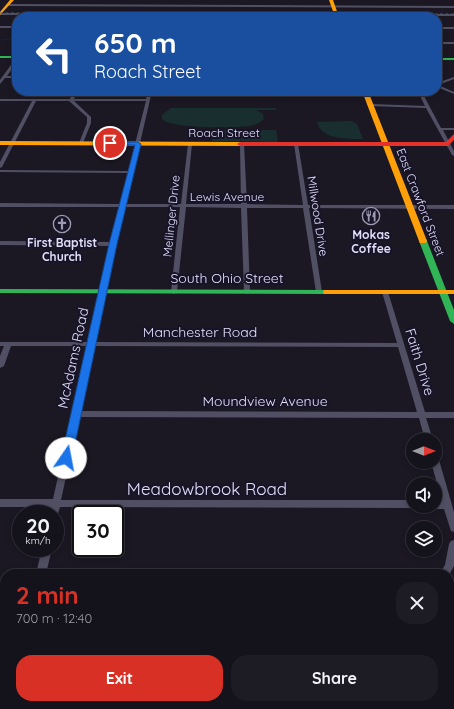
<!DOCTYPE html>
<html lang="en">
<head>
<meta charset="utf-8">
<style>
	body { margin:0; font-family:Quicksand,sans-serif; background:#1d1b24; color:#f1f3f6; height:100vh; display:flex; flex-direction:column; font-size:15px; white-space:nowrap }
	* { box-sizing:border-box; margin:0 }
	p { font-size:13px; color:#9d9ea3 }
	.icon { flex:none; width:22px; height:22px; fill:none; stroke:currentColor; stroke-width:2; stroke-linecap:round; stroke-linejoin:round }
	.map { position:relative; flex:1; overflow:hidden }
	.details { position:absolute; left:0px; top:569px; width:454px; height:140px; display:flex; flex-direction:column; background:#14121b; border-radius:16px 16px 0 0; box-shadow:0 2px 6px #0003,0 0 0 1px #33323a }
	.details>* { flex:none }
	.top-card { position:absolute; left:12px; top:12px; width:430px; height:84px; border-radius:16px; box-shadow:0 2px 6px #0003,0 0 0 1px #33323a; background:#1a4fa0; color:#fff; overflow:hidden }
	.needle { width:26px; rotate:90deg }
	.controls { position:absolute; left:406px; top:433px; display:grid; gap:8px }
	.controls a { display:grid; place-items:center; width:36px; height:36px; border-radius:50%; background:#14121b; box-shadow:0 2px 6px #0003,0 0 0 1px #33323a; font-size:20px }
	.speed { position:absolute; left:12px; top:505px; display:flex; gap:8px; font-size:20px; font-weight:700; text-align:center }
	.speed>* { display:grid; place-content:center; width:52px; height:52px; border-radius:50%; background:#14121b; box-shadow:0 2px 6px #0003,0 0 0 1px #33323a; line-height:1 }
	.speed small { font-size:10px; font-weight:400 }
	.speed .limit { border:2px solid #111; border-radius:6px; background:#fff; color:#111 }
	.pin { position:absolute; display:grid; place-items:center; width:34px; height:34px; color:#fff; margin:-17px; border:2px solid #fff; border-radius:50%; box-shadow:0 1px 4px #0007 }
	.me { position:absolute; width:44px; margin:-22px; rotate:12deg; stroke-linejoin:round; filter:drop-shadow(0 0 3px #0008) }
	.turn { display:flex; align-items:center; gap:14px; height:84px; padding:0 16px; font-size:18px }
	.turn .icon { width:52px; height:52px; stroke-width:2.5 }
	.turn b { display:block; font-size:28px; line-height:34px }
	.round { display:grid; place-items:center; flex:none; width:42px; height:42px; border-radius:16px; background:#1d1b24 }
	.headline { display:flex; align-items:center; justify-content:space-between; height:68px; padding:0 16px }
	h1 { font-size:24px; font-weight:700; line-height:30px; color:#d93025 }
	.button { display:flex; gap:8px; margin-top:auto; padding:8px 16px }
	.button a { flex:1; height:46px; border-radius:16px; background:#d93025; color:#fff; font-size:16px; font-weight:700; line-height:46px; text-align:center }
	.button a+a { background:#1d1b24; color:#f1f3f6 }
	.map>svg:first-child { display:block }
</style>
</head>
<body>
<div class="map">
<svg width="454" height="709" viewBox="0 0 454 709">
	<rect width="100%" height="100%" fill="#1b1824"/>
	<g fill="#182e2f">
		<path d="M171,108H276V110H256L263,114L264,119L259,123L250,126C235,128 171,129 162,119V115Z"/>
		<path d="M351,121L357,124L363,139C348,139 321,140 317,122Z"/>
		<path d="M213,130H276L278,142L212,141Z"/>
		<path d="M0,626H5V704H21L20,709H0Z"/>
	</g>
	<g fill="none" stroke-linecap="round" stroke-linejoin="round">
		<path stroke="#132241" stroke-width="1" d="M0,40L17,39"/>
		<g fill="#514f63" fill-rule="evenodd">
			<path d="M8,4L454,6V8L7,6Z"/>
			<path d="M0,13L454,14V16L0,15Z"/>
			<rect x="0" y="26" width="17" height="2"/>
			<rect x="437" y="27" width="17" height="2"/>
			<rect x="437" y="42" width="17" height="2"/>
			<path d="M16,58H17V62L7,76H17V78H5L0,84V80Z"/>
			<path d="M454,77V79L438,85L454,92V94L437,87V83Z"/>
			<path d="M73,91H77L74,99H146L148,91H152L126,204H181L188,144L190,143L192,144L186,204H241L240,144L242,143L244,144L247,204L303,205L294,144L296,143L298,144L308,205H454V209L309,208L322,292L319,294L316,292L303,208H247L250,292L247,294L244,292L241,208L186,207L177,292L174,294L171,292L180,207H125L94,342L397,343L382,292L385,290L388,292L425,412H454V418H426L433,440H425L419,418L79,417L61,500H413V506L416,507L413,508L60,507L57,517H55V514H50L51,507H0V499H53L87,346H11L4,366L0,368V356L4,346H0V342H88L110,246L0,245V241L111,242L119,207H0V203L120,204L128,173L0,172V170L128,171L146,101H74L91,117V123L83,143L81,144L79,143L87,123V117L69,101H36L2,167L0,168V162L32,101H0V99H70ZM94,346L398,347L417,412L80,411Z"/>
			<path d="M423,91H427L425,93V98L441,128H454V130H443L454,151V156L452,155L426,108L371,106L369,105L371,104L425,106L421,98V93Z"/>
			<path d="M435,457L438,458L439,460L452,505L454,512V532L451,531L450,528L444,509H435L431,506H435V501H442L431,462H435Z"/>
			<path d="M454,540V566L449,575L439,574L445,565L449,544L451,541Z"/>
			<path d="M42,548H52L46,574H36Z"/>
			<rect x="0" y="615" width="5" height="10"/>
		</g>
		<g fill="#30b455" fill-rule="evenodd">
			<rect x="0" y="56" width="17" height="2"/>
			<rect x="437" y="58" width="17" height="2"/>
			<path d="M420,239H426L427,241L454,310V324L450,321L419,241Z"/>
			<path d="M0,289L327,290L331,292L327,294L0,293Z"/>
		</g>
		<g fill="#ff9f0a" fill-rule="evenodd">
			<path d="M10,0H14L0,15V12Z"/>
			<path d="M329,0H333L339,17H335Z"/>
			<path d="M362,91H368L427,241L426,243H420L419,241Z"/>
			<path d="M0,141L240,142L243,144L240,146L0,145Z"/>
			<path d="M324,290H454V294H324L323,292Z"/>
		</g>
		<path fill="#e5322d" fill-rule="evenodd" d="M454,134V140L448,146H240L237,144L240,142H446Z"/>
		<path stroke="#4b5b6a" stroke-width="1" stroke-dasharray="3 2.5" stroke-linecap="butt" d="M0,13L454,14"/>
	</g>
	<path fill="#1a73e8" stroke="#114b97" d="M108,142H138L141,144L117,244L72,458L66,462L61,458L109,244L135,145H108Z"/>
	<defs>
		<symbol id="restaurant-ring" viewBox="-11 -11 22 22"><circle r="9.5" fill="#181428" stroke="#9d99b0" stroke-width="1.5"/><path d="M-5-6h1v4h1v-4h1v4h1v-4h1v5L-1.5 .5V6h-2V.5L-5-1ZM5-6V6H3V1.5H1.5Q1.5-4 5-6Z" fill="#9d99b0"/></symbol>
		<symbol id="church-ring" viewBox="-11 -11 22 22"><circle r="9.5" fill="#181428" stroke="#9d99b0" stroke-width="1.5"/><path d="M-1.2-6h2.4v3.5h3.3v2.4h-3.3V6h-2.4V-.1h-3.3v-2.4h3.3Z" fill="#9d99b0"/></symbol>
	</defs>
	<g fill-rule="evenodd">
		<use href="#restaurant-ring" x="361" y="206" width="20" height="20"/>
		<use href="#church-ring" x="52" y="214" width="20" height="20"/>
	</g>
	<g text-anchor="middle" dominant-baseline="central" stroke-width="4" stroke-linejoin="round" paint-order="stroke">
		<g font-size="12" fill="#e3dffb" stroke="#181428">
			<text x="224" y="132">Roach Street</text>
			<text x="227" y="196">Lewis Avenue</text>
			<text transform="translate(421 202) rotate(69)">East Crawford Street</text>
			<text transform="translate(171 216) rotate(-84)">Mellinger Drive</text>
			<text transform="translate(318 216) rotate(81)">Millwood Drive</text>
		</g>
		<g font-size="12" font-weight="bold" fill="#e3dffb" stroke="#181428">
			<text x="371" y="234">Mokas<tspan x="371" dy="14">Coffee</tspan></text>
			<text x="62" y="242">First Baptist<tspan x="62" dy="14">Church</tspan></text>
		</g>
		<g font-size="14" fill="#e3dffb" stroke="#181428">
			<text x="227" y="278">South Ohio Street</text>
			<text x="200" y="332">Manchester Road</text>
			<text transform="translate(73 358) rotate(-78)">McAdams Road</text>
			<text transform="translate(420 362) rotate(73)">Faith Drive</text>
			<text x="265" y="401">Moundview Avenue</text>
		</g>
		<g font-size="17" fill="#e3dffb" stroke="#181428">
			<text x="207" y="488">Meadowbrook Road</text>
		</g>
	</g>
</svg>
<div class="controls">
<a><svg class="needle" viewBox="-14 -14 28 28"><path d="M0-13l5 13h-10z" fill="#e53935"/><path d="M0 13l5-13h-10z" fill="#9d9ea3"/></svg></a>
<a><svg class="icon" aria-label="sound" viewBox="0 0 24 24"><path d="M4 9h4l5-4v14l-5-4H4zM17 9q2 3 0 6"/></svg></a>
<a><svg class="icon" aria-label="layers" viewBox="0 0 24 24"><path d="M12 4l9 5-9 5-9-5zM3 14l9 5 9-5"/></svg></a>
</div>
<div class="speed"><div>20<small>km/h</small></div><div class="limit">30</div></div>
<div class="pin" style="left:110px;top:143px;background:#d93025"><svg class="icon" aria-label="arrive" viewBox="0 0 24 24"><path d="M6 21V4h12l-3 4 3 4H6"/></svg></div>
<svg class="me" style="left:66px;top:458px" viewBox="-20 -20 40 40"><circle r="19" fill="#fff"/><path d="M0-13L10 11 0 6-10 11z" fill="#1a73e8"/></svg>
<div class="top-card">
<div class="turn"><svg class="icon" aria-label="left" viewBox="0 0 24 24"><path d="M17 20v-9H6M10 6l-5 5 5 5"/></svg><div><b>650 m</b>Roach Street</div></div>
</div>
<section class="details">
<div class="headline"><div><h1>2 min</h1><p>700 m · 12:40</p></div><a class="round"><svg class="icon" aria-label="close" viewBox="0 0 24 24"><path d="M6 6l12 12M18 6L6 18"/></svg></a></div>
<div class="button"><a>Exit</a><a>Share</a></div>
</section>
</div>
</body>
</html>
